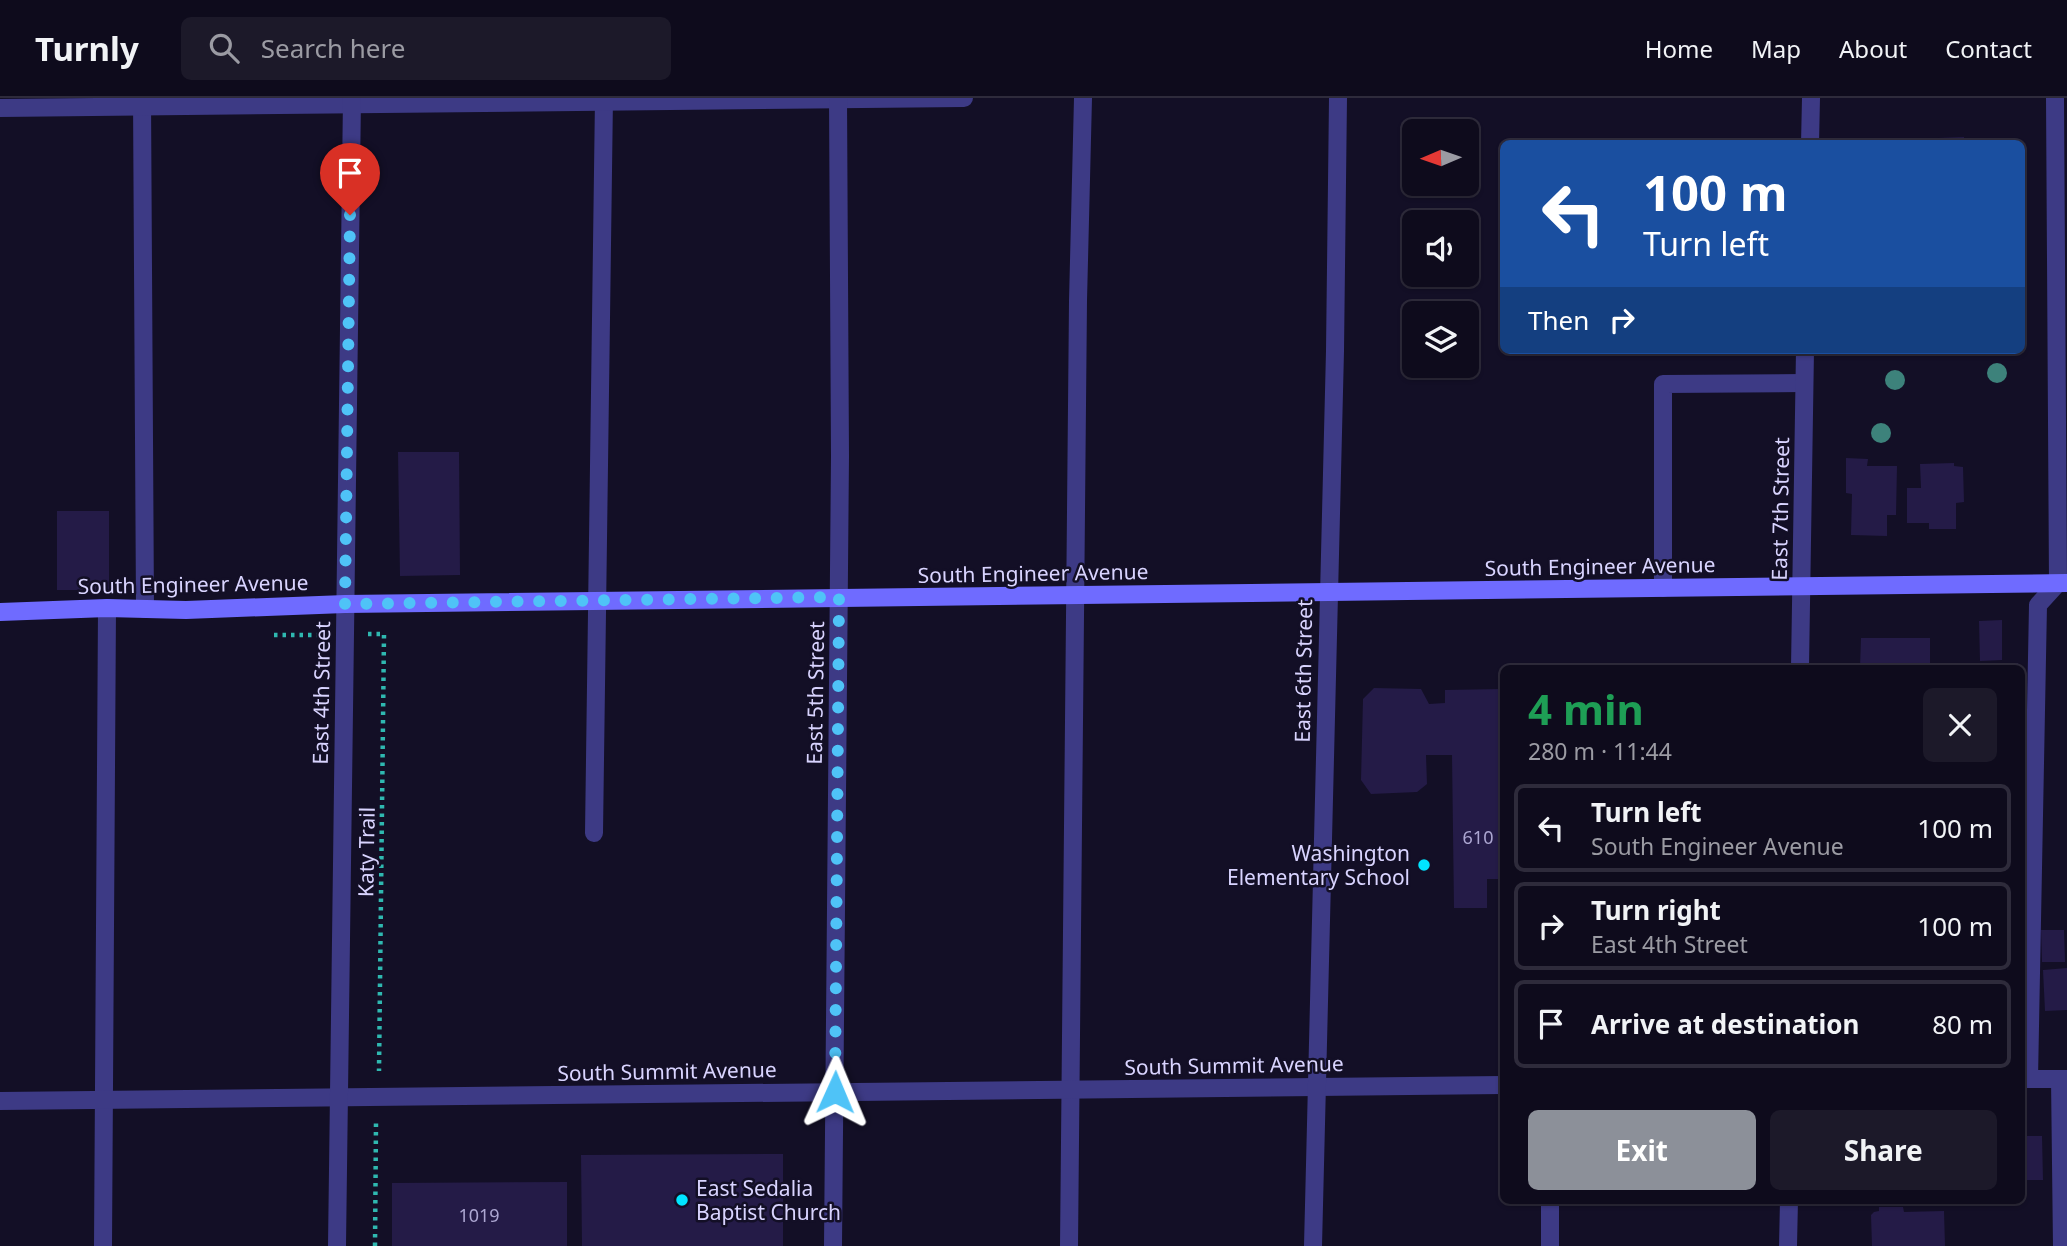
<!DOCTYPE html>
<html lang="en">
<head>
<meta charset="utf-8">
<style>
	body { margin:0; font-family:"Noto Sans",sans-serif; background:#1c1929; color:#f1f3f6; height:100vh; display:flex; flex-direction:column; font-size:26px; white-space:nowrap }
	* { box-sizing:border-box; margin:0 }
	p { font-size:23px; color:#9b9ba3 }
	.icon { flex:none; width:38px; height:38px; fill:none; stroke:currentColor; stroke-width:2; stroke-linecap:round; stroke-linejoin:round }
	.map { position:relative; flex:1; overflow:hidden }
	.panel { position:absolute; left:1500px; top:567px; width:525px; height:539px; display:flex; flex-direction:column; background:#0e0b1c; border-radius:10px; box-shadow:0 2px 5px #0004,0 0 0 2px #2e2b3b }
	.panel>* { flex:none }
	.banner { position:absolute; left:1500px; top:42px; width:525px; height:214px; border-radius:10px; box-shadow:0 2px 5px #0004,0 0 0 2px #2e2b3b; background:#1a4fa0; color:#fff; overflow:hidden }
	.needle { width:46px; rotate:268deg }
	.buttons { position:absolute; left:1402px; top:21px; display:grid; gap:14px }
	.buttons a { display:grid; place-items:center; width:77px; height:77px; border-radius:10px; background:#0e0b1c; box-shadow:0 2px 5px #0004,0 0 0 2px #2e2b3b; font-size:35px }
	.pin { position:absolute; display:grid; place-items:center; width:60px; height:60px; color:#fff; margin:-72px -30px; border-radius:50% 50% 50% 0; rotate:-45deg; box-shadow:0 0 7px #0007 }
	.pin .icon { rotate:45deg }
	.me { position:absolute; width:77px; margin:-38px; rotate:1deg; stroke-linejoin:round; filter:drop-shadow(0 0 5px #0008) }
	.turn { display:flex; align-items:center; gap:24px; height:147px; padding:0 28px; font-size:32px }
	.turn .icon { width:91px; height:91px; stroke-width:2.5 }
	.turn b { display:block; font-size:49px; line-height:60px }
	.then { display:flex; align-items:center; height:66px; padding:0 28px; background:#0003; gap:14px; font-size:26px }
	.round { display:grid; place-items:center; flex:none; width:74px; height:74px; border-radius:10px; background:#1c1929 }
	.overview { display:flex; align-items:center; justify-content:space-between; height:119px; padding:0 28px }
	h1 { font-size:42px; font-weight:700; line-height:52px; color:#1e9e55 }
	.button { display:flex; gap:14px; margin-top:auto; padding:14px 28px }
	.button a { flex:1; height:80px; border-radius:10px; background:#8c9099; color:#fff; font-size:28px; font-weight:700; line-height:80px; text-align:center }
	.button a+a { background:#1c1929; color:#f1f3f6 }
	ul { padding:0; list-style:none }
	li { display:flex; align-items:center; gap:21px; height:88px; margin:0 14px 10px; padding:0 14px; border:4px solid #2e2b3b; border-radius:10px }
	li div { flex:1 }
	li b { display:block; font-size:26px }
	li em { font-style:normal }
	header { display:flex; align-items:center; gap:42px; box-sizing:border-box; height:98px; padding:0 35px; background:#0e0b1c; border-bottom:2px solid #2e2b3b }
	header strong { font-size:33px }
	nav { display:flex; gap:38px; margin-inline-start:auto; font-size:24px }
	.search { width:490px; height:63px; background:#1c1929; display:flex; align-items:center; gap:18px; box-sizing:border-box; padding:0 24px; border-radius:10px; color:#9b9ba3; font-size:26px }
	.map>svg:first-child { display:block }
</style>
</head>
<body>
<header>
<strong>Turnly</strong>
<div class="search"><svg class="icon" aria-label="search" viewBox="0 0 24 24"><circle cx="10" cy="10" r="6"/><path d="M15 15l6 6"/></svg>Search here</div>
<nav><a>Home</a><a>Map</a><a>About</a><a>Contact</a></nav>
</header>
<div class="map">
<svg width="2067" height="1148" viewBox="0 0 2067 1148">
	<rect width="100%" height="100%" fill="#130f26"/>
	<g fill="#241b47">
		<path d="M1964,39V46H1912V41Z"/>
		<path d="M398,354H459L460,477L400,478Z"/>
		<path d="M1846,360L1868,361L1867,368H1897L1896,417H1887V438L1851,437L1852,396L1846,395Z"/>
		<path d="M1954,365V368L1963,369L1964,404L1956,405V431H1929V425H1907V390H1921L1920,366Z"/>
		<rect x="57" y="413" width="52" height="79"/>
		<path d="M2002,522V562L1980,563L1979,523Z"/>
		<path d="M1861,540H1930V570H1860Z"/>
		<path d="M2018,565V570H1977L1976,567Z"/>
		<path d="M1374,590L1421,591L1429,606L1445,605V592L1503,591V781H1487V810H1454L1452,657H1426L1427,686L1417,694L1371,696L1361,682L1363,601Z"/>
		<path d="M2041,832H2064L2065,864H2042Z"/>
		<path d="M2067,870V912L2045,913L2043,872Z"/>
		<path d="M2021,1038H2042L2043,1082H2021Z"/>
		<path d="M783,1056V1148H582L581,1057Z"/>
		<path d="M567,1084V1148H392V1085Z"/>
		<path d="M1879,1109H1903L1904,1114L1944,1113L1945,1148H1872L1871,1117L1874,1114L1879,1113Z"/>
	</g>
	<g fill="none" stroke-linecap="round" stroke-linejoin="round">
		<g stroke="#2fb8b0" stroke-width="4.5" stroke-dasharray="3.5 5" stroke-linecap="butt">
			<path d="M368,536H384L379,973"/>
			<path d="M274,537H321"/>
			<path d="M375,1148L376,1024"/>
		</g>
		<g stroke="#3d3a85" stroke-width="18">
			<path d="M142,0L145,511"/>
			<path d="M1663,490V286L1804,285"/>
			<path d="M594,735L604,0"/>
			<path d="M2029,981L2038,507L2058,485L2055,0"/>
			<path d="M2060,981L2062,1148"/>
			<path d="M103,1148L107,510"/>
			<path d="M1069,1148L1078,203L1083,0"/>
			<path d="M1550,1148V1102"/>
		</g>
		<g stroke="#3d3a85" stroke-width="18">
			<path d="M0,10L964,0"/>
			<path d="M1810,46L1811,0"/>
			<path d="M1800,570L1805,252"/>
			<path d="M2021,981H2067"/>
			<path d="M0,1003L1503,987"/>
			<path d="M337,1148L352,0"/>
			<path d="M833,1148L840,358L838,0"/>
			<path d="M1313,1148L1335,253L1338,0"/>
			<path d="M1788,1148L1789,1102"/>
		</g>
		<path stroke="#6f6bff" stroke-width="18" d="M0,514L107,510L186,512L345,506L2067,485"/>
	</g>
	<g fill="#3d827b">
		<circle cx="1997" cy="275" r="10"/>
		<circle cx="1895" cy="282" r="10"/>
		<circle cx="1881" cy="335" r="10"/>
	</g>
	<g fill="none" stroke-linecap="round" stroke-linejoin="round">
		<path stroke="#4fc3f7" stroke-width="12" stroke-dasharray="0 21.6" d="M350,117L345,506L839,499L835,994"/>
	</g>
	<g fill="#00e5ff" stroke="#130f26" stroke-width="2.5">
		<circle cx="1424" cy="767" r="7"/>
		<circle cx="682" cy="1102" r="7"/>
	</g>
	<g text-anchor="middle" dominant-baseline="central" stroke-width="5" stroke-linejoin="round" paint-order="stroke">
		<g font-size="18" fill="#aca6d1">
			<text x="1478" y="739">610</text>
			<text x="479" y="1117">1019</text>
		</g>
		<g font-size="21" fill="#d9d4ff" stroke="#130f26">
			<text transform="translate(1780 411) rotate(-89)">East 7th Street</text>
			<text transform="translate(1600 468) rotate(-1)">South Engineer Avenue</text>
			<text transform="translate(1033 475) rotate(-1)">South Engineer Avenue</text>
			<text transform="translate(193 486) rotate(-1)">South Engineer Avenue</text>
			<text transform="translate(1303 573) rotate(-89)">East 6th Street</text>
			<text transform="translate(321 595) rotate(-89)">East 4th Street</text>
			<text transform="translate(815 595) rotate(-89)">East 5th Street</text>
			<text transform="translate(366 754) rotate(-89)">Katy Trail</text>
			<text transform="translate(1234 967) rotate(-1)">South Summit Avenue</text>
			<text transform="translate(667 973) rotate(-1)">South Summit Avenue</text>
		</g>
		<g font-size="21" fill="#d9d4ff" stroke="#130f26" text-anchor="end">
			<text x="1410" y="755">Washington<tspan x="1410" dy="24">Elementary School</tspan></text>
			<text x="696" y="1090" text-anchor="start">East Sedalia<tspan x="696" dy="24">Baptist Church</tspan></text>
		</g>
	</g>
</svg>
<div class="buttons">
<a><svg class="needle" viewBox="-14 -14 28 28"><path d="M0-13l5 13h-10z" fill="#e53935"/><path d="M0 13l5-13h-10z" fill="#9b9ba3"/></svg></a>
<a><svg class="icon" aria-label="sound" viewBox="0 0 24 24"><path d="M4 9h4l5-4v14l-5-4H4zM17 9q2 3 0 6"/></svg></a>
<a><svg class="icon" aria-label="layers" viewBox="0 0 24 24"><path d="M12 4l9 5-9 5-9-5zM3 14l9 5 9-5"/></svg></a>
</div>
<div class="pin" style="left:350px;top:117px;background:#d93025"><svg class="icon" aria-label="arrive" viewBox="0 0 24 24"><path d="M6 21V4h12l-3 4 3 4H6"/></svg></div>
<svg class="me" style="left:835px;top:994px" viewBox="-20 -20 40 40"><path d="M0-17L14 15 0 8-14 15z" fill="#4fc3f7" stroke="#fff" stroke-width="4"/></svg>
<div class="banner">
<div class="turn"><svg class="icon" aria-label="left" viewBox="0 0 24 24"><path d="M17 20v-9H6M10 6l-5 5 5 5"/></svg><div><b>100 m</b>Turn left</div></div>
<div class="then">Then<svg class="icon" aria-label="right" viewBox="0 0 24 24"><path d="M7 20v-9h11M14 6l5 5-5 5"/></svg></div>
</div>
<section class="panel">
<div class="overview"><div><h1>4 min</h1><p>280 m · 11:44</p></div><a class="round"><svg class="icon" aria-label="close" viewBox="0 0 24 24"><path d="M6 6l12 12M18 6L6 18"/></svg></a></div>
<ul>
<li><svg class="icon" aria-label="left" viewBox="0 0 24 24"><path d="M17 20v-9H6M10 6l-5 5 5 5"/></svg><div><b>Turn left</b><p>South Engineer Avenue</p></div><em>100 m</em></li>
<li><svg class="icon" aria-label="right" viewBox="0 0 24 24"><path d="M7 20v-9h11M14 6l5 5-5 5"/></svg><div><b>Turn right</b><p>East 4th Street</p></div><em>100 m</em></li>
<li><svg class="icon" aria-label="arrive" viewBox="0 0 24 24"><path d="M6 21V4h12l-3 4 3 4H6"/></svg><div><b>Arrive at destination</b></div><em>80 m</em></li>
</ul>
<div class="button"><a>Exit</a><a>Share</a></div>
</section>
</div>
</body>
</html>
